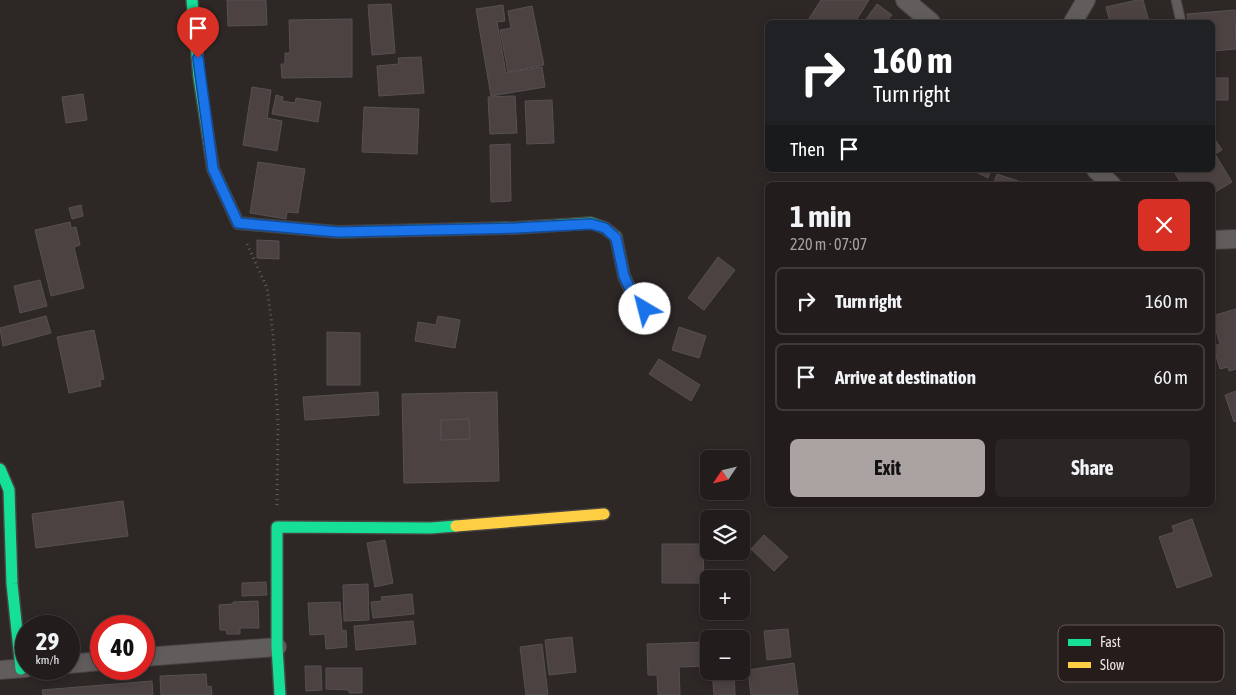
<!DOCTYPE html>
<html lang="en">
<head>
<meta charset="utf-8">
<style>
	body { margin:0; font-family:"Asap Condensed",sans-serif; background:#2a2625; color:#f1f3f6; height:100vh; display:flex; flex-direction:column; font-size:19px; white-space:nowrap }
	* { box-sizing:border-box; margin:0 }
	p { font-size:16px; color:#a2a2a3 }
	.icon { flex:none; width:28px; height:28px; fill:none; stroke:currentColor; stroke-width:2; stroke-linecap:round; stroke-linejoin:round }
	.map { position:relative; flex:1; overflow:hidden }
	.panel { position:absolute; left:765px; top:182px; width:450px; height:325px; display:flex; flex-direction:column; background:#221d1c; border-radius:8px; box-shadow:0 2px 8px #0003,0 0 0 1px #3f3b3b }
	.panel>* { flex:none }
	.top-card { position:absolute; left:765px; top:20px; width:450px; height:152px; border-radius:8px; box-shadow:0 2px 8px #0003,0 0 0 1px #3f3b3b; background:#202124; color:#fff; overflow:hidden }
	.needle { width:32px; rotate:235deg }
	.fabs { position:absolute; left:700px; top:450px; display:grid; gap:10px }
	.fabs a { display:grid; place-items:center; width:50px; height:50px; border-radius:8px; background:#221d1c; box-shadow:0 2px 8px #0003,0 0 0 1px #3f3b3b; font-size:25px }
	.speed { position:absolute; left:15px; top:615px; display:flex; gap:10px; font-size:25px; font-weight:700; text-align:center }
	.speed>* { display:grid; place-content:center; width:65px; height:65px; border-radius:50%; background:#221d1c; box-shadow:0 2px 8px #0003,0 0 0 1px #3f3b3b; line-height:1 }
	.speed small { font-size:12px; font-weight:400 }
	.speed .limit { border:8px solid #d22; background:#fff; color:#111 }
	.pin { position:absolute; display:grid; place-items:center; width:42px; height:42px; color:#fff; margin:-51px -21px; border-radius:50% 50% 50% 0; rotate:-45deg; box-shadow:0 0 5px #0007 }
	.pin .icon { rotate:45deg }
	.me { position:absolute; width:55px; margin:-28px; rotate:323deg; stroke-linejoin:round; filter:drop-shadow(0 0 4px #0008) }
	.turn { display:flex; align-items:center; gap:18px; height:105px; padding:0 25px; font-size:22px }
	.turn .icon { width:65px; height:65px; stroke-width:2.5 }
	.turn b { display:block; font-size:35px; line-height:42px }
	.then { display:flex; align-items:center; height:48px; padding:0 25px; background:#0003; gap:10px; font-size:19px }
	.round { display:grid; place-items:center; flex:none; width:52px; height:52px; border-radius:8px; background:#2a2625 }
	.overview { display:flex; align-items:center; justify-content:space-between; height:85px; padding:0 25px }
	h1 { font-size:30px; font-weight:700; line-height:38px }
	.primary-button { display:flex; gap:10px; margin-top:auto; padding:10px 25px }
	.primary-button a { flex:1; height:58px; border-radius:8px; background:#aaa3a2; color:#111; font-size:20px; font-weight:700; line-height:58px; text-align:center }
	.primary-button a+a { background:#2a2625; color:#f1f3f6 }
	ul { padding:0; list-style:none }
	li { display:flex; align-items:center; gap:15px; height:68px; margin:0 10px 8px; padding:0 15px; border:2px solid #3f3b3b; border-radius:8px }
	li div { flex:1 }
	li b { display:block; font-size:19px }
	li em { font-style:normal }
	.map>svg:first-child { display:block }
</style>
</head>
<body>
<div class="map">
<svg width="1236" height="695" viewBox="0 0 1236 695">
	<rect width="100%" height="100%" fill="#2d2726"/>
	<g fill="#4c4242" stroke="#565150" fill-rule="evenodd">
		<path d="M227,0H266L267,25L228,26Z"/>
		<path d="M821,0H869L855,22H807Z"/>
		<path d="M1137,0H1143L1149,22H1110L1106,7Z"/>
		<path d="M391,4L395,53L372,55L368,5Z"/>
		<path d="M877,4L892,15L886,22H864Z"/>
		<path d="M503,5L505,21L497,22L506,73L542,67L545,87L491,96L476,9Z"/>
		<path d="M532,6L544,65L508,72L500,30L511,28L508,11Z"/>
		<path d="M1235,10L1236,49L1212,51V22H1188L1187,14Z"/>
		<path d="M352,19V77L282,78L281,64H285V53H290L289,20Z"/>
		<path d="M421,57L424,93L379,96L377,66L399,64L398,58Z"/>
		<rect x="1212" y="78" width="16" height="22"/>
		<path d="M252,87L271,90L267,118L282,121L277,151L243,145Z"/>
		<path d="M83,94L87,120L66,123L62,97Z"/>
		<path d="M276,95L283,97L282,101L295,103L296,98L321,102L318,122L272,114Z"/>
		<path d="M515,96L517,133L490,134L488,97Z"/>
		<path d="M552,100L554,143L527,144L525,101Z"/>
		<path d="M364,107L419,109L417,154L362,152Z"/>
		<path d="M1212,135L1222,150L1215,154L1232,182L1212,194V185H1182L1173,170H1212Z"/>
		<path d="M510,144L511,201L491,202L490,145Z"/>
		<path d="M258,162L305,169L298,213L287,212L286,219L250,213Z"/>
		<path d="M972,170H991L988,178Z"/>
		<path d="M997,174L1018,181L1017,185H993Z"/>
		<path d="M81,205L83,216L72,219L69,208Z"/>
		<path d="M70,222L71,228L76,227L80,245L74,247L84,288L51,296L35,230Z"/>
		<path d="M257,240L279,241V259L257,258Z"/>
		<path d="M718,257L735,270L704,310L688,298Z"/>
		<path d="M40,280L47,306L20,313L14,286Z"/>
		<path d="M1236,309V369L1229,371L1228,367L1220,369L1213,346L1220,344L1212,316Z"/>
		<path d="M46,316L51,333L3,346L0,328Z"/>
		<path d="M438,316L460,320L455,348L415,341L418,322L436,325Z"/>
		<path d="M679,327L706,336L699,358L672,350Z"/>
		<path d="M94,330L104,379L100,380L101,386L69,393L57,337Z"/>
		<path d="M327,332L360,333V385H327Z"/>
		<path d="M659,359L700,385L691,401L649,374Z"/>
		<path d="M1236,391V421L1234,422L1225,395Z"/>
		<path d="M378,392L379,415L305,420L303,397Z"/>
		<path d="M497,392L499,481L404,483L402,394ZM469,419L470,439L441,440V420Z"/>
		<path d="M469,419L470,439L441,440V420Z"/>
		<path d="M123,501L128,536L36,548L32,514Z"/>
		<path d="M1192,519L1212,576L1177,588L1159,537L1174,532L1172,526Z"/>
		<path d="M764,535L788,557L774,571L751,549Z"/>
		<path d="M385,540L393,583L375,587L367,543Z"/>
		<path d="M662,544H703L704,583H662Z"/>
		<path d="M266,582L267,595L242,596V583Z"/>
		<path d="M368,584L369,620L344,621L343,585Z"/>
		<path d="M412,594L414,614L373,618L371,602L382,601L381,597Z"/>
		<path d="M258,601L259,628H240V634H227L226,630H220L219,605L233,604V602Z"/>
		<path d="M340,602L342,631L346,630L347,647L326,649L325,634L310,635L308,603Z"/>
		<path d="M413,621L416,644L356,650L354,626Z"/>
		<path d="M788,629L791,657L767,660L764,631Z"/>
		<path d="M572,637L576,672L549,675L545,640Z"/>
		<path d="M709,642V666L679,667L680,695H658L657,675H648L647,644Z"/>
		<path d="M542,644L548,695H526L520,647Z"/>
		<path d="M794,663L798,695H751L748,670Z"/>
		<path d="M305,666H321L322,690L306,691Z"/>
		<path d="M326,668H362V693H349V690L326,689Z"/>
		<path d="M712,671H734L735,695H714Z"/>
		<path d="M206,674L207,687L211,686L212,695H161L160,676Z"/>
		<path d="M152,681L153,695H43L42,690Z"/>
	</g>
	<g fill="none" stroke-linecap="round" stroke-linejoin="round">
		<defs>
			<path id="lane" d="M1176,0L1181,22"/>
			<g id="street">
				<path d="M905,0L931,22"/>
				<path d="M1073,22L1086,0"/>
				<path d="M1096,170L1112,185"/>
				<path d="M1212,240L1236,239"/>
				<path d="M144,657L277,647"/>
				<path d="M69,664L101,661"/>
				<path d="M0,670L26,668"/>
			</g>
			<g id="fast">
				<path d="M192,0L199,77L213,169L238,223L338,232L515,228L591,223L605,228L616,237"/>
				<path d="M0,469L9,490L12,584L21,669"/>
				<path d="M280,695L277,647V527L431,528L456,526"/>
			</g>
			<g id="slow">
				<path d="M616,237L624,276L634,298L656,320"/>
				<path d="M456,526L604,514"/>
			</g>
		</defs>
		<use href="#lane" stroke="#484442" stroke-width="11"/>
		<use href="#street" stroke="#484442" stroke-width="20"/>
		<use href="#fast" stroke="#484442" stroke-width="14"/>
		<use href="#slow" stroke="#484442" stroke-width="14"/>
		<path stroke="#645f5e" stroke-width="3" stroke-dasharray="1 4" stroke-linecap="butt" d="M247,244L267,288L273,333L278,423L277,506"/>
		<use href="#lane" stroke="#615d5c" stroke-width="9"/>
		<use href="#street" stroke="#615d5c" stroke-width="18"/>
		<use href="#fast" stroke="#16e098" stroke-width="11"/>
		<use href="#slow" stroke="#ffcf43" stroke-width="11"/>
	</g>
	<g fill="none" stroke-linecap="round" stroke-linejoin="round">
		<defs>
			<path id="route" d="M198,58L213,169L238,223L338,232L516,228L591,224L605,228L616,238L624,276L634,298L645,309"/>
		</defs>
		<use href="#route" stroke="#114b97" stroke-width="12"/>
		<use href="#route" stroke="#1a73e8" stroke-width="9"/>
	</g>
	<rect x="1058" y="625" width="166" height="57" rx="8" fill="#261d1a" stroke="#625957" stroke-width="1"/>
	<rect x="1068" y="639" width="23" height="7" fill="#16e098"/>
	<rect x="1068" y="662" width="23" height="6" fill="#ffcf43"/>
	<g font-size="14" fill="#ede6e4">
		<text x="1100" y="647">Fast</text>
		<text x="1100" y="670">Slow</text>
	</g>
</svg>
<div class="fabs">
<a><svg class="needle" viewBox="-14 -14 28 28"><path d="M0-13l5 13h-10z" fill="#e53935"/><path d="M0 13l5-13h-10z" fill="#a2a2a3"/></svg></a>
<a><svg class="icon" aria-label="layers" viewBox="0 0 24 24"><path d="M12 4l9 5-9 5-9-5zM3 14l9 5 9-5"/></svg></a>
<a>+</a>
<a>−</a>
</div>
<div class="speed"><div>29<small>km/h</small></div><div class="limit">40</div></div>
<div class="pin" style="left:198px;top:58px;background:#d93025"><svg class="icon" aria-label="arrive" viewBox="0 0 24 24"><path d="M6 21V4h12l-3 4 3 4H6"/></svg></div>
<svg class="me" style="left:645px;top:309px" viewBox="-20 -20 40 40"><circle r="19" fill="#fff"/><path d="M0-13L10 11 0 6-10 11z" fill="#1a73e8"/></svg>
<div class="top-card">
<div class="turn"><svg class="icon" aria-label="right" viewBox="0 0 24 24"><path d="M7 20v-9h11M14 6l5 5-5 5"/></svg><div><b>160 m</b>Turn right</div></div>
<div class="then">Then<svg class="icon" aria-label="arrive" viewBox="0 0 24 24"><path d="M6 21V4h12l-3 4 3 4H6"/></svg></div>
</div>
<section class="panel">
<div class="overview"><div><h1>1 min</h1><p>220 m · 07:07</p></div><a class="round" style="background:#d93025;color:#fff"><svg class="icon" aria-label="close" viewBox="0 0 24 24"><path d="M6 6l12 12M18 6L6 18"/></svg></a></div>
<ul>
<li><svg class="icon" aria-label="right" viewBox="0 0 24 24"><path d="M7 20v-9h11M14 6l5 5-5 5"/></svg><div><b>Turn right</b></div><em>160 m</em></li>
<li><svg class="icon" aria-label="arrive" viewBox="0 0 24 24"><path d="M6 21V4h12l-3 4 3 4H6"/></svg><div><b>Arrive at destination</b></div><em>60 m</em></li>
</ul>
<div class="primary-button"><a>Exit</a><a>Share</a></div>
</section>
</div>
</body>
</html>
